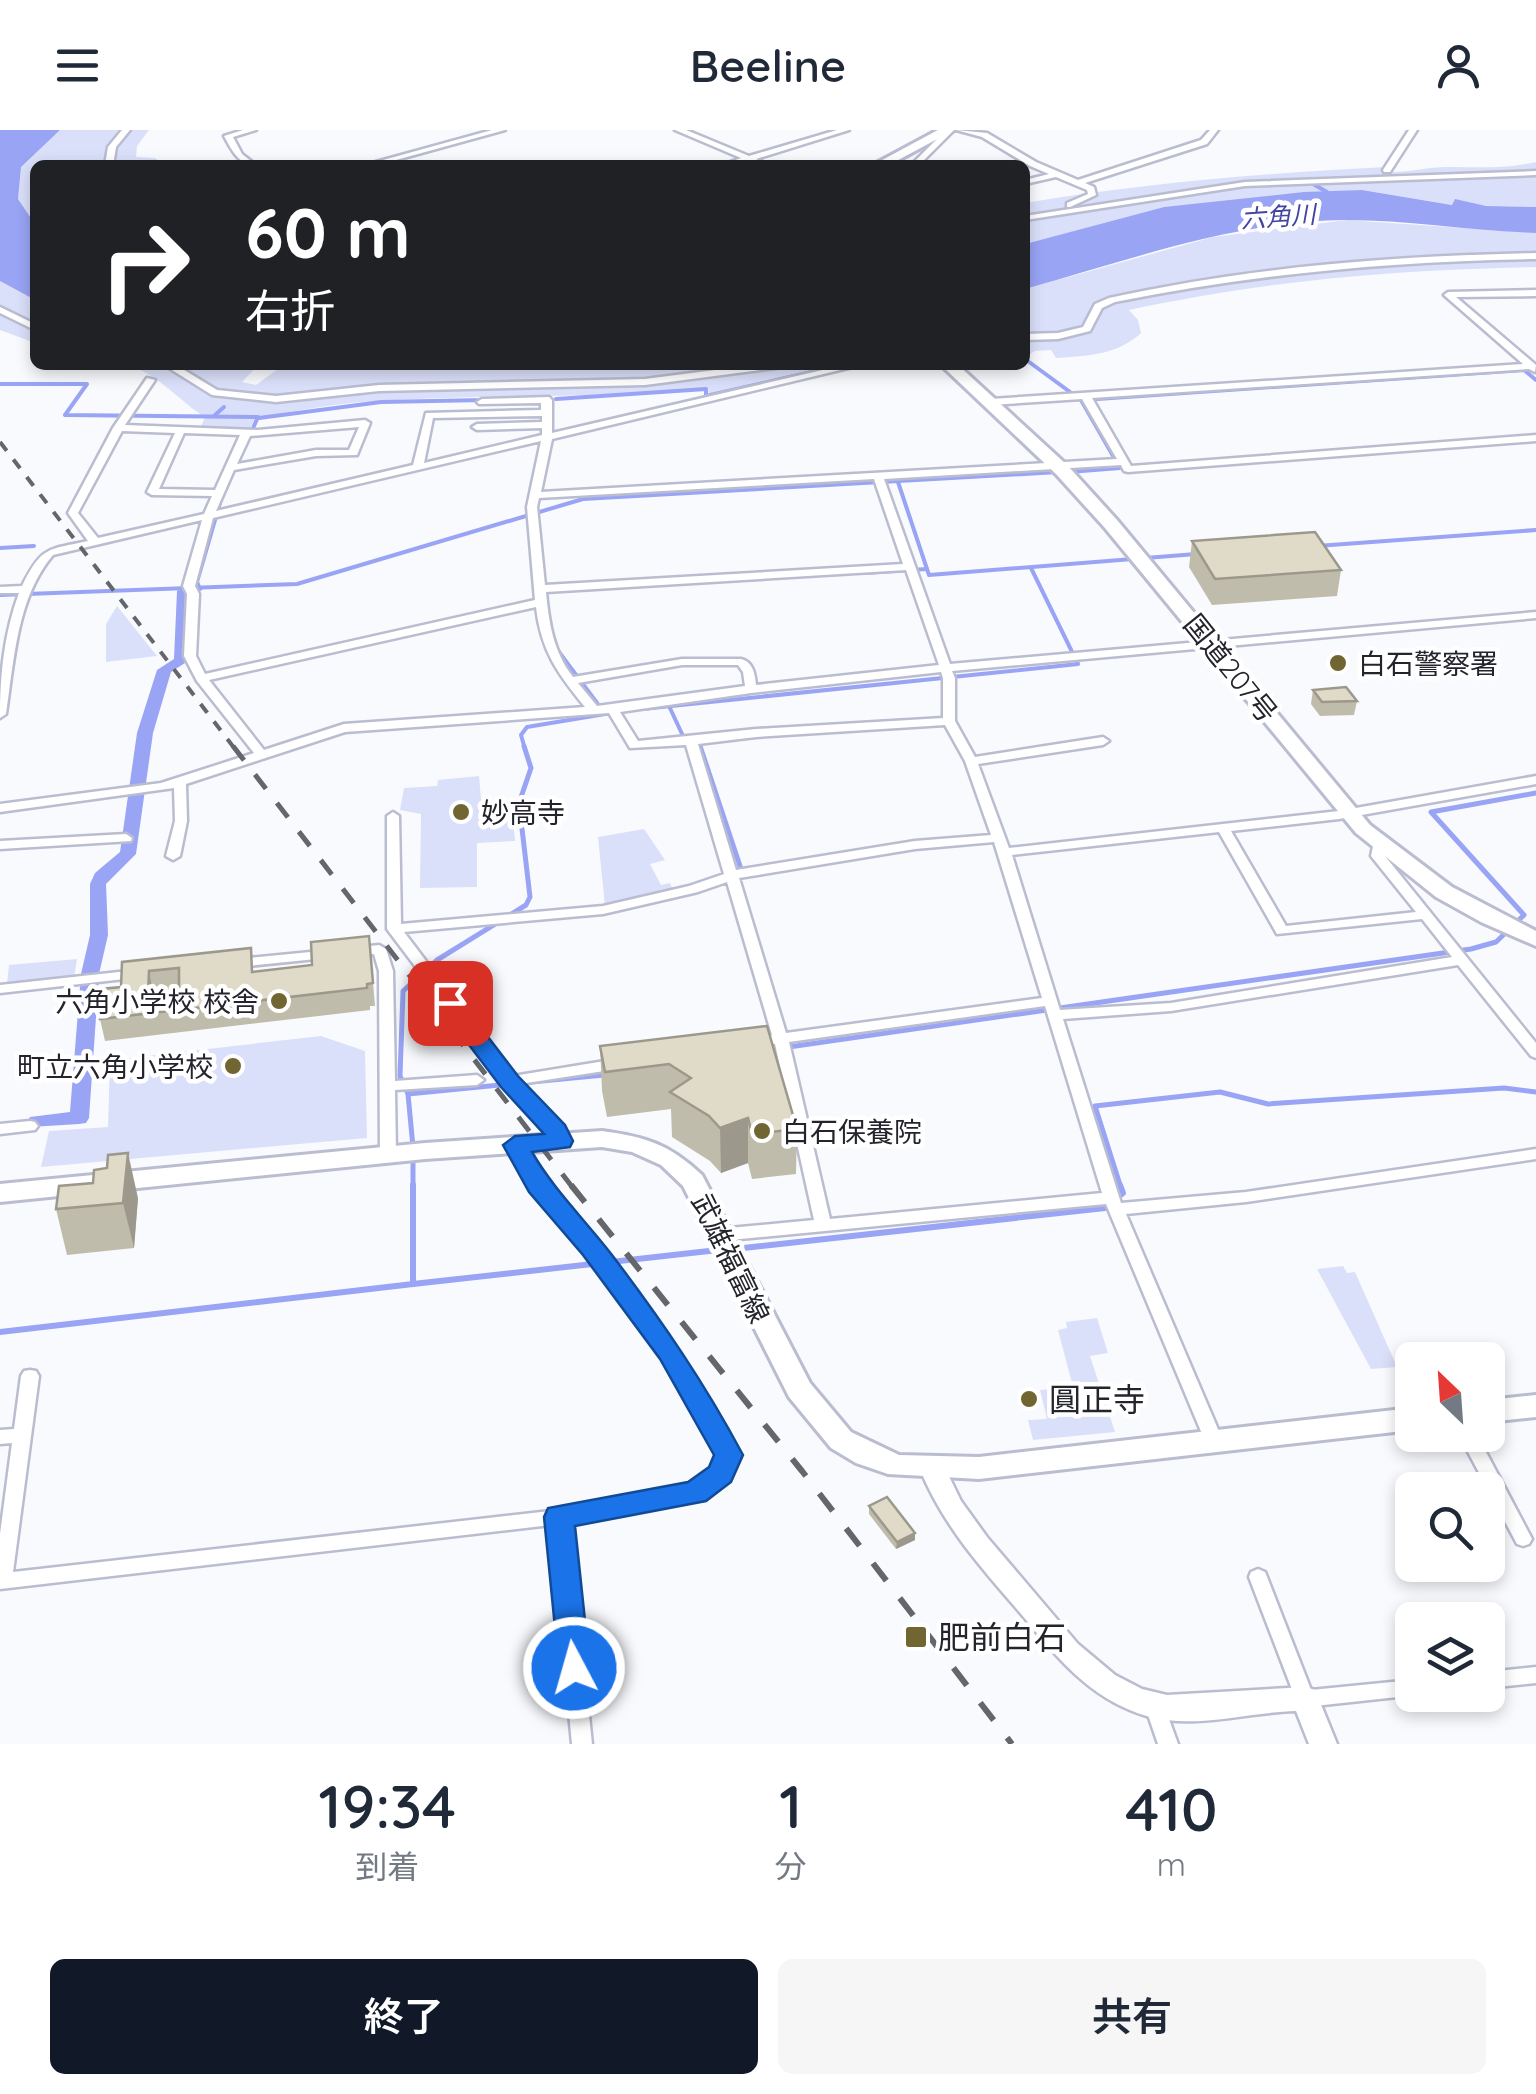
<!DOCTYPE html>
<html lang="ja">
<head>
<meta charset="utf-8">
<style>
	body { margin:0; font-family:Quicksand,"Noto Sans JP",sans-serif; background:#f6f6f7; color:#1f2937; height:100vh; display:flex; flex-direction:column; font-size:38px; white-space:nowrap }
	* { box-sizing:border-box; margin:0 }
	p { font-size:32px; color:#747a83 }
	.icon { flex:none; width:55px; height:55px; fill:none; stroke:currentColor; stroke-width:2; stroke-linecap:round; stroke-linejoin:round }
	.map { position:relative; height:1614px; overflow:hidden }
	.sheet { display:flex; flex-direction:column; background:#fff; flex:1 }
	.sheet>* { flex:none }
	.banner { position:absolute; left:30px; top:30px; width:1000px; height:210px; border-radius:15px; box-shadow:0 5px 15px #0003; background:#202124; color:#fff; overflow:hidden }
	.needle { width:65px; rotate:335deg }
	.tools { position:absolute; left:1395px; top:1212px; display:grid; gap:20px }
	.tools a { display:grid; place-items:center; width:110px; height:110px; border-radius:15px; background:#fff; box-shadow:0 5px 15px #0003; font-size:50px }
	.pin { position:absolute; display:grid; place-items:center; width:85px; height:85px; color:#fff; margin:-42px; border-radius:20px; box-shadow:0 5px 15px #0006 }
	.me { position:absolute; width:110px; margin:-55px; rotate:354deg; stroke-linejoin:round; filter:drop-shadow(0 0 8px #0008) }
	.turn { display:flex; align-items:center; gap:35px; height:210px; padding:0 50px; font-size:45px }
	.turn .icon { width:130px; height:130px; stroke-width:2.5 }
	.turn b { display:block; font-size:70px; line-height:85px }
	.eta { display:flex; justify-content:space-evenly; align-items:center; height:170px; text-align:center }
	.eta b { font-size:60px; font-weight:600; line-height:70px }
	.action { display:flex; gap:20px; margin-top:auto; padding:20px 50px }
	.action a { flex:1; height:115px; border-radius:15px; background:#111827; color:#fff; font-size:40px; font-weight:600; line-height:115px; text-align:center }
	.action a+a { background:#f6f6f7; color:#1f2937 }
	header { display:flex; justify-content:space-between; align-items:center; height:130px; padding:0 50px; background:#fff; font-size:45px; font-weight:600 }
	.map>svg:first-child { display:block }
</style>
</head>
<body>
<header><svg class="icon" aria-label="menu" viewBox="0 0 24 24"><path d="M4 6h16M4 12h16M4 18h16"/></svg>Beeline<svg class="icon" aria-label="person" viewBox="0 0 24 24"><circle cx="12" cy="8" r="4"/><path d="M4 21q1-7 8-7t8 7"/></svg></header>
<div class="map">
<svg width="1536" height="1614" viewBox="0 0 1536 1614">
	<rect width="100%" height="100%" fill="#f9fafe"/>
	<g fill="#dbe0fa">
		<path d="M60,0H149L137,16L136,27L155,28L164,35H35V94L18,69L21,36Z"/>
		<path d="M1536,32V77L1453,75L1362,60L1164,77L1025,114V73C1145,53 1265,43 1387,37L1391,42C1411,42 1429,37 1447,37C1478,37 1505,39 1536,32Z"/>
		<path d="M1347,90L1536,103V137C1392,140 1271,150 1129,180L1138,190L1141,203C1117,225 1088,226 1056,228L1051,220L1035,221L1025,227V159L1213,107Z"/>
		<path d="M0,151L35,170V213L0,200Z"/>
		<path d="M124,235H258L242,252L256,255L279,238L839,235L709,264L708,258C598,269 488,264 377,271C336,273 296,281 255,288L249,300L200,299L205,287C177,270 157,241 124,235Z"/>
		<path d="M117,476L157,526L106,532V494Z"/>
		<path d="M479,646L481,669L516,671L512,678L515,711L477,713V757L420,758L421,684L400,680L404,658L437,656L438,650Z"/>
		<path d="M644,699L665,730L650,734L661,755L670,753L673,760L605,776L598,707Z"/>
		<path d="M77,829L74,848L7,854L9,835Z"/>
		<path d="M321,906L365,921L367,1008L41,1037L49,1001L108,997L110,930Z"/>
		<path d="M1343,1136L1347,1143L1355,1142L1397,1237L1371,1239L1317,1139Z"/>
		<path d="M1097,1188L1108,1223L1090,1226L1115,1302L1033,1310L1028,1290L1047,1289L1040,1260L1073,1257L1058,1200L1067,1198L1066,1192Z"/>
	</g>
	<g fill="#99a4f5">
		<path d="M0,0H60L21,37L18,69L35,94V170L0,151Z"/>
		<path d="M1362,60L1452,75L1455,69L1486,76L1536,77V103C1473,101 1408,90 1345,90C1236,91 1129,130 1025,159V114L1164,77L1304,62Z"/>
	</g>
	<g fill="none" stroke-linecap="round" stroke-linejoin="round">
		<g stroke="#99a4f5" stroke-width="4">
			<path d="M1313,54L1327,62"/>
			<path d="M1025,229L1081,270L1120,338L1069,342"/>
			<path d="M0,254H87L65,285L258,287L231,347"/>
			<path d="M556,269L706,259V266L842,235"/>
			<path d="M1097,269L1524,240L1536,250"/>
			<path d="M215,285L224,277"/>
			<path d="M259,288L381,272L484,270"/>
			<path d="M898,352L929,445L1196,424"/>
			<path d="M1317,416L1536,400"/>
			<path d="M0,418L34,416"/>
			<path d="M863,443L927,439"/>
			<path d="M200,459L197,452L222,366"/>
			<path d="M0,465L297,454L583,369L1058,342"/>
			<path d="M556,518L603,581"/>
			<path d="M669,576L683,606H694L701,619"/>
			<path d="M642,579L1078,534L1031,438"/>
			<path d="M525,619L521,605L527,597L611,583"/>
		</g>
		<g stroke="#99a4f5" stroke-width="5">
			<path d="M700,616L742,742"/>
			<path d="M766,883L775,919"/>
			<path d="M768,920L1471,819L1496,812L1524,785L1431,682L1536,663"/>
			<path d="M408,964L604,945"/>
			<path d="M413,1017L408,964L400,946L403,861L437,830L526,775L530,767L519,673L531,638L524,616"/>
			<path d="M413,1028V1058"/>
			<path d="M1121,1058L1095,976L1220,962L1268,974L1504,958L1536,962"/>
		</g>
		<g stroke="#99a4f5" stroke-width="6">
			<path d="M734,1119L1105,1078L1123,1063L1120,1055"/>
			<path d="M413,1154L718,1120"/>
			<path d="M0,1202L413,1154V1055"/>
		</g>
		<path fill="#99a4f5" fill-rule="evenodd" d="M184,457L191,461L188,531L171,542L153,603L136,724L106,754L108,805L99,844L89,988L86,993L79,994L30,997L27,992L30,987L70,982L81,844L90,805V754L95,743L120,722L137,603L157,540L174,529L177,461Z"/>
		<defs>
			<g id="minor">
				<path d="M122,0H130L116,17L113,35H105L108,17Z"/>
				<path d="M243,0H256L233,7L242,24L256,35C238,35 232,20 224,6Z"/>
				<path d="M492,0H505L378,35H365Z"/>
				<path d="M675,0H686L749,26L837,0H849L756,29L769,35C761,35 756,32 749,31C742,31 730,35 722,35L741,28Z"/>
				<path d="M946,0H954L919,35H911Z"/>
				<path d="M956,0L987,3L1036,32L1078,50L1201,10L1210,0H1218L1207,14L1085,53L1094,57L1096,65L1070,77H1067V73L1088,64L1087,60L1056,47L1025,54V50L1049,44L1030,36L982,7Z"/>
				<path d="M1409,0H1417L1390,42H1384L1383,40Z"/>
				<path d="M1536,41V45L1245,56L1025,90V86L1245,52Z"/>
				<path d="M1536,123V129C1394,131 1254,144 1115,172L1102,178L1090,201L1058,209L1025,210V204L1058,203L1083,197L1095,174L1109,168C1249,137 1392,126 1536,123Z"/>
				<path d="M1536,160V166L1456,167L1536,235L1535,242L1529,239L1092,268L1131,336L1536,305V311L1128,342L1124,341L1121,335L884,349L950,534L1536,482V488L952,541L955,548V591L975,627L1103,607L1109,611L1103,615L978,634L1009,718L1339,681L1536,646V654L1339,689L1231,701L1286,796L1416,782L1371,726L1374,711H1384L1385,726L1536,913V928L1531,926L1458,835L1171,881L1063,889L1121,1073L1246,1062L1536,1019V1029L1246,1072L1126,1084L1223,1311L1220,1316L1214,1318L1208,1316L1205,1311L1106,1074L719,1111L713,1109L711,1105L713,1101L719,1099L814,1090L775,914L767,913L765,910L772,905L727,752L698,762L603,784L404,802L513,946L617,929L622,931L624,934L622,937L617,939L520,954L566,1007L569,1011L566,1015H556L504,954L387,799V686L393,682L399,686L401,794L603,776L689,756L724,744L686,615L630,618L609,583L345,602L186,654L187,691L180,726L173,730L166,726L175,691L174,658L0,682V674L161,653L254,623L197,551L184,526L187,464L183,456L202,390L53,425C17,467 14,530 6,584L0,588C0,544 4,504 19,463H0V457L22,456C42,416 47,420 88,411L68,383L113,298L147,248L155,250L125,295L258,300L365,290L370,293L357,325L316,326L234,340L216,381L413,335L426,283L541,280V273L479,274L477,272L482,269L549,267L552,270V303L844,235H861L552,309L541,362L1117,329L1082,269L991,275L986,272L991,269L1523,234L1444,165L1448,162ZM542,286V292L477,294L472,297L477,300L542,298V305L424,333L433,288ZM359,297L349,320H316L237,334L250,306ZM122,301L175,303L147,362L152,365L212,366L204,384L98,408L78,383ZM184,303L240,305L215,360L159,359ZM541,311L527,377L535,470L205,544L196,526L199,464L195,456L213,388ZM874,349L903,434L545,455L537,377L539,368ZM906,440L939,535L756,555C755,544 753,532 741,529H682L573,547C553,521 549,493 546,462ZM536,477C541,521 558,544 585,577L344,594L264,620L209,550ZM682,535H738L743,542L745,556L597,576L578,553ZM941,542L943,548V588L756,599L638,611L620,582L751,563ZM945,595L965,631L991,705L915,711L736,740L698,614L756,607ZM1219,702L1277,804L1422,789L1452,827L1171,873L1060,880L1012,725ZM994,712L1042,868L786,903L739,748L915,719ZM1045,876L1102,1063L830,1089L789,912Z"/>
				<path d="M0,177L35,194V200L0,183Z"/>
				<path d="M164,235H176L217,260L276,266L379,255L645,249L754,235H781L776,238L645,255L379,261L276,272L212,265Z"/>
				<path d="M126,704L132,708L131,711L0,719V711Z"/>
				<path d="M379,815L386,819L393,841L395,951L477,945L484,950L477,955L395,960L396,1026L393,1030H383L380,1026L379,841L374,824L352,826L345,822L352,818Z"/>
				<path d="M331,820L338,824L336,827L238,837L231,833L238,829Z"/>
				<path d="M137,840L142,841L144,844L142,847L0,863V855Z"/>
				<path d="M30,991L35,992L38,996L35,1000L0,1004V994Z"/>
				<path d="M515,1010L520,1011L574,1089L673,1213L732,1311L737,1325L727,1349L702,1368L569,1393L592,1614H572L551,1395L0,1459V1404L12,1313L0,1314V1300L14,1299L21,1246L24,1241L30,1240L36,1241L39,1246L13,1442L559,1380L691,1357L714,1340L719,1325L717,1316C700,1285 683,1253 663,1224C613,1153 554,1089 507,1015L510,1011Z"/>
				<path d="M1459,1305H1477L1532,1409L1529,1414L1523,1416L1517,1414Z"/>
				<path d="M1258,1439L1265,1442L1267,1447L1311,1560L1412,1550V1565H1416L1305,1577L1298,1575L1249,1447L1251,1442Z"/>
				<path d="M1536,1537V1553L1488,1558V1542Z"/>
				<path d="M1155,1568L1162,1570L1178,1614H1158L1145,1576L1148,1570Z"/>
			</g>
			<path id="secondary" d="M933,1329L942,1332L961,1371L987,1407L1078,1514L1115,1545L1142,1559L1167,1565L1305,1557L1315,1560L1337,1614H1309L1296,1581C1249,1582 1196,1599 1150,1587C1088,1570 1055,1524 1016,1478C978,1434 942,1393 920,1339L924,1332Z"/>
			<g id="primary">
				<path d="M602,1001C646,1007 669,1014 702,1045L810,1253L851,1302L899,1325L979,1327L1412,1278V1300L979,1349L888,1344L856,1333L831,1318L789,1267L683,1056L661,1035L632,1022L602,1017L425,1029L0,1072V1054L425,1013Z"/>
				<path d="M1536,1265V1287L1488,1292V1270Z"/>
			</g>
			<g id="trunk">
				<path d="M938,0H954L889,35H873Z"/>
				<path d="M941,235H958L1068,336L1117,390L1370,695L1452,757L1536,801V816L1481,792L1436,767L1356,703L1105,398L1056,344Z"/>
			</g>
		</defs>
		<use href="#minor" stroke="#babdd0" stroke-width="5"/>
		<use href="#secondary" stroke="#babdd0" stroke-width="5"/>
		<use href="#primary" stroke="#babdd0" stroke-width="6"/>
		<use href="#trunk" stroke="#babdd0" stroke-width="6"/>
		<use href="#minor" fill="#fff" fill-rule="evenodd"/>
		<use href="#secondary" fill="#fff" fill-rule="evenodd"/>
		<use href="#primary" fill="#fff" fill-rule="evenodd"/>
		<use href="#trunk" fill="#fff" fill-rule="evenodd"/>
		<path stroke="#65666c" stroke-width="4" stroke-dasharray="11 11" stroke-linecap="butt" d="M0,312L235,619"/>
		<path stroke="#65666c" stroke-width="5" stroke-dasharray="18 18" stroke-linecap="butt" d="M233,616L573,1058"/>
		<path stroke="#65666c" stroke-width="6" stroke-dasharray="22 22" stroke-linecap="butt" d="M571,1055L802,1341L1012,1614"/>
	</g>
	<g fill="#c0bcac">
		<path d="M1192,411L1341,440L1337,466L1212,475L1189,437Z"/>
		<path d="M1313,560L1357,571L1354,585L1320,586L1311,574Z"/>
		<path d="M371,828L375,876H370V880L105,911L100,889L121,857L122,832L254,841Z"/>
		<path d="M767,896L797,999L796,1044L752,1049L748,1033L721,1043L710,1031L672,1007L671,979L607,987L602,961L600,916Z"/>
		<path d="M93,1053L138,1068L134,1118L67,1125L56,1079Z"/>
		<path d="M869,1376L915,1403V1410L896,1419L869,1384Z"/>
	</g>
	<g fill="#9c998c">
		<path d="M149,841L153,863V887L148,865Z"/>
		<path d="M748,988V1033L721,1043L720,998Z"/>
		<path d="M128,1023L138,1068L134,1118L123,1073Z"/>
		<path d="M915,1403V1410L896,1419L897,1412Z"/>
	</g>
	<g fill="#dfdbc8" stroke="#9c998c" stroke-width="2.5" fill-rule="evenodd">
		<path d="M1315,402L1341,440L1215,449L1192,411Z"/>
		<path d="M1346,557L1357,571L1322,572L1313,560Z"/>
		<path d="M369,806L373,853L367,854V858L100,889L101,859L121,857L122,832L251,818L252,842L312,835L311,812ZM179,838V861L148,865L149,841Z"/>
		<path d="M767,896L797,999L752,1004L748,988L720,998L709,986L670,962L691,948L669,934L605,942L600,916Z"/>
		<path d="M128,1023L123,1073L56,1079L59,1056L93,1053L94,1040L107,1038L108,1025Z"/>
		<path d="M887,1367L915,1403L897,1412L869,1376Z"/>
	</g>
	<path fill="#1a73e8" stroke="#114b97" stroke-width="2.5" d="M450,866L458,868L518,946L565,995L573,1011L570,1017L532,1022C554,1060 585,1090 612,1125C662,1191 704,1252 743,1325L731,1352L706,1371L575,1396L590,1538L586,1548L574,1552L563,1548L559,1538L544,1387L548,1378L688,1352L709,1337L714,1325L660,1229L583,1125L529,1062L503,1015L515,1006L544,1004L501,957L441,878L438,873Z"/>
	<g fill="#716532" stroke="#fff" stroke-width="4">
		<circle cx="1338" cy="533" r="10"/>
		<circle cx="461" cy="682" r="10"/>
		<circle cx="279" cy="871" r="10"/>
		<circle cx="233" cy="936" r="10"/>
		<circle cx="762" cy="1001" r="10"/>
		<circle cx="1029" cy="1269" r="10"/>
		<rect x="904" y="1495" width="24" height="24" rx="5"/>
	</g>
	<g text-anchor="middle" dominant-baseline="central" stroke-width="9" stroke-linejoin="round" paint-order="stroke">
		<g font-size="25" font-style="italic" fill="#4244a2" stroke="#fff">
			<text transform="translate(1278 86) rotate(-4)">六角川</text>
		</g>
		<g font-size="28" fill="#24252c" stroke="#fff" text-anchor="start">
			<text x="1358" y="533">白石警察署</text>
			<text x="481" y="682">妙高寺</text>
			<text x="259" y="871" text-anchor="end">六角小学校 校舎</text>
			<text x="213" y="936" text-anchor="end">町立六角小学校</text>
			<text x="782" y="1001">白石保養院</text>
		</g>
		<g font-size="28" fill="#24252c" stroke="#fff">
			<text transform="translate(1231 538) rotate(51)">国道207号</text>
			<text transform="translate(731 1128) rotate(64)">武雄福富線</text>
		</g>
		<g font-size="32" fill="#24252c" stroke="#fff" text-anchor="start">
			<text x="1049" y="1269">圓正寺</text>
			<text x="938" y="1507">肥前白石</text>
		</g>
	</g>
</svg>
<div class="tools">
<a><svg class="needle" viewBox="-14 -14 28 28"><path d="M0-13l5 13h-10z" fill="#e53935"/><path d="M0 13l5-13h-10z" fill="#747a83"/></svg></a>
<a><svg class="icon" aria-label="search" viewBox="0 0 24 24"><circle cx="10" cy="10" r="6"/><path d="M15 15l6 6"/></svg></a>
<a><svg class="icon" aria-label="layers" viewBox="0 0 24 24"><path d="M12 4l9 5-9 5-9-5zM3 14l9 5 9-5"/></svg></a>
</div>
<div class="pin" style="left:450px;top:873px;background:#d93025"><svg class="icon" aria-label="arrive" viewBox="0 0 24 24"><path d="M6 21V4h12l-3 4 3 4H6"/></svg></div>
<svg class="me" style="left:574px;top:1538px" viewBox="-20 -20 40 40"><circle r="17" fill="#1a73e8" stroke="#fff" stroke-width="3"/><path d="M0-11L8 9 0 5-8 9z" fill="#fff"/></svg>
<div class="banner">
<div class="turn"><svg class="icon" aria-label="right" viewBox="0 0 24 24"><path d="M7 20v-9h11M14 6l5 5-5 5"/></svg><div><b>60 m</b>右折</div></div>
</div>
</div>
<section class="sheet">
<div class="eta">
<div><b>19:34</b><p>到着</p></div>
<div><b>1</b><p>分</p></div>
<div><b>410</b><p>m</p></div>
</div>
<div class="action"><a>終了</a><a>共有</a></div>
</section>
</body>
</html>
